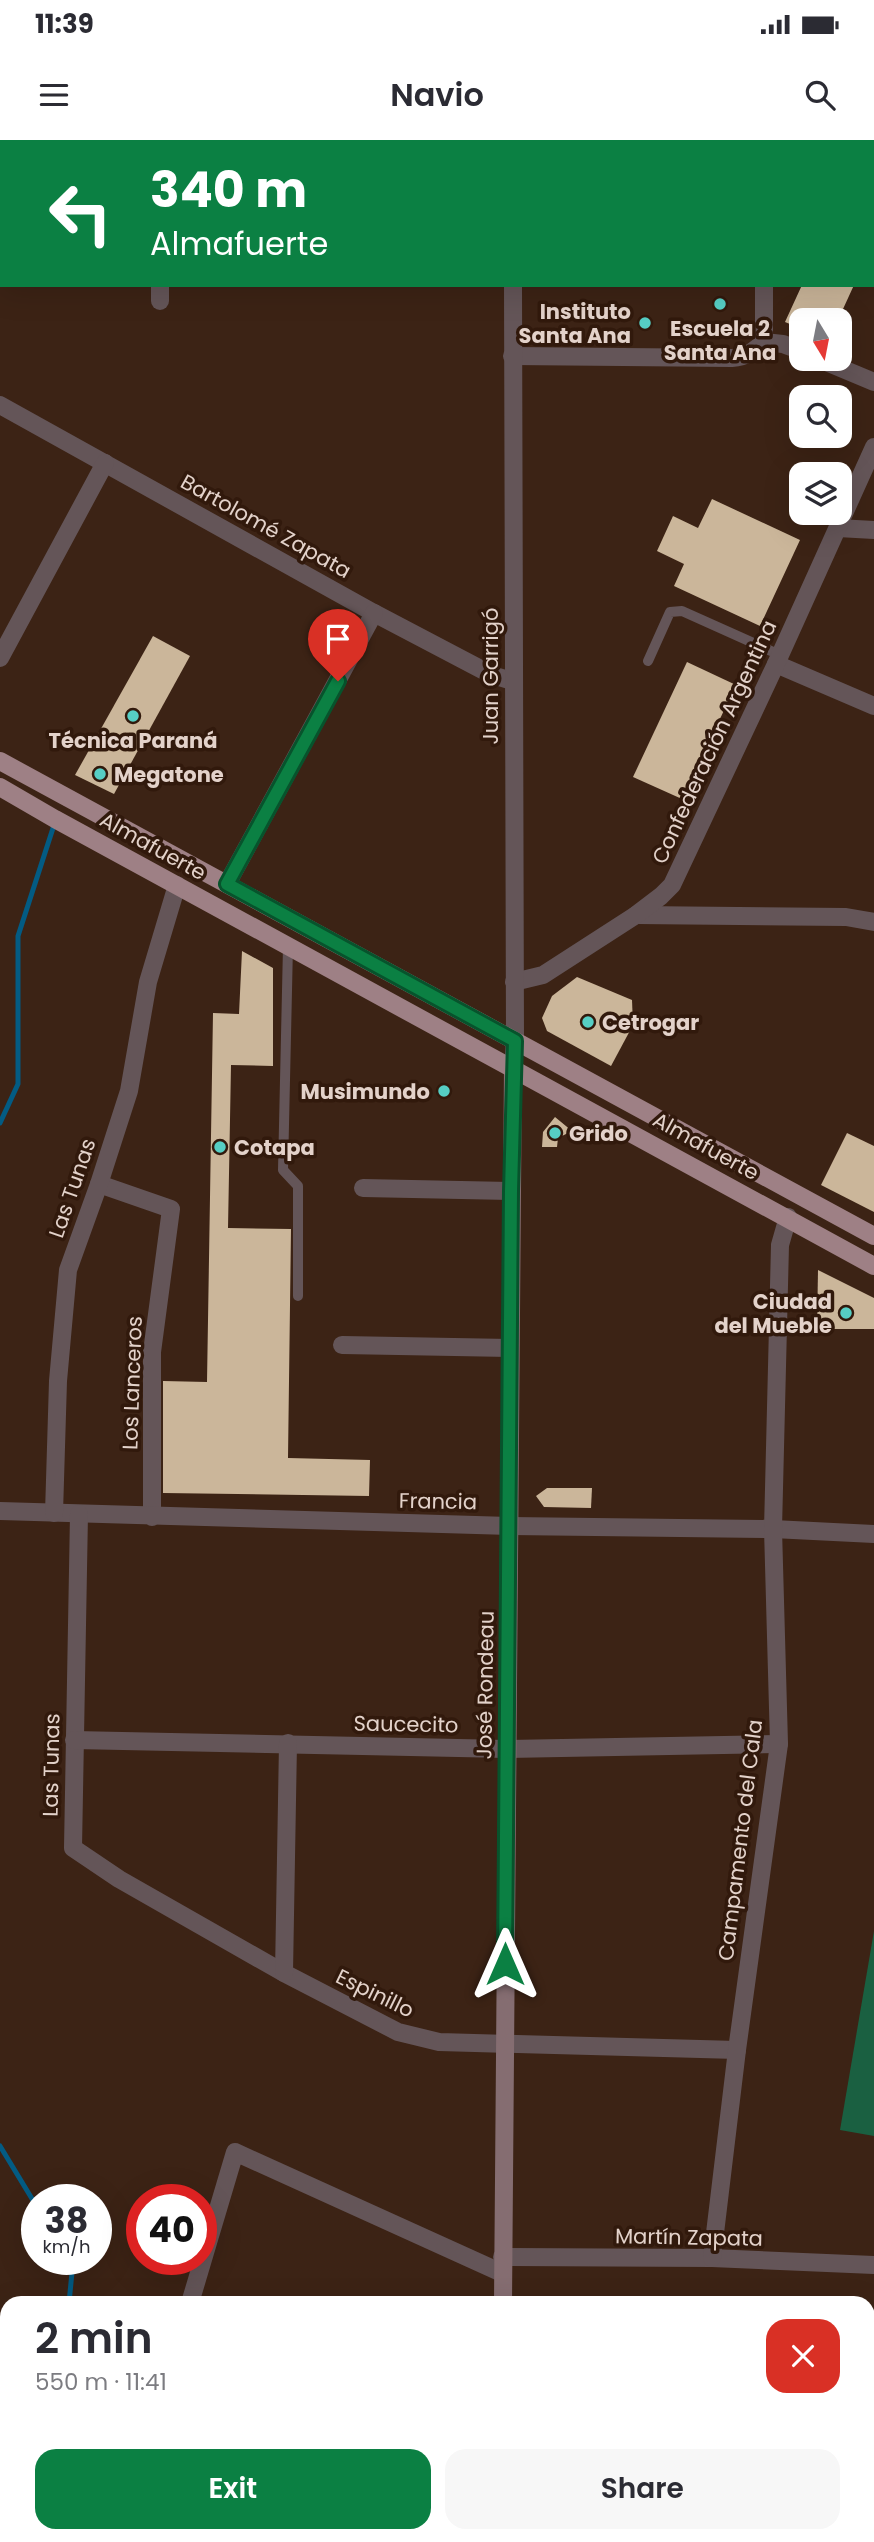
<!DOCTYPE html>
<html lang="en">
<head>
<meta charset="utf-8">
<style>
	body { margin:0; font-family:Poppins,sans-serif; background:#f7f7f7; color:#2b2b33; height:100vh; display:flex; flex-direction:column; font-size:26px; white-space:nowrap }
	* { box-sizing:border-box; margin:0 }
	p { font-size:23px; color:#7c7c81 }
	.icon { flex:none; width:38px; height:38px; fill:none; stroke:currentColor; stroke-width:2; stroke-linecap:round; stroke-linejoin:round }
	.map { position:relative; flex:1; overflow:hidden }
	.drawer { position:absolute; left:0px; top:2156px; width:875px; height:247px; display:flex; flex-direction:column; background:#fff; border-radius:21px 21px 0 0; box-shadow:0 7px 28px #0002 }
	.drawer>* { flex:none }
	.top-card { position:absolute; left:0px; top:0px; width:875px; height:147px; box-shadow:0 7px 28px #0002; background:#0b8043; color:#fff; overflow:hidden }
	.needle { width:46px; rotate:170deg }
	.buttons { position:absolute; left:789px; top:168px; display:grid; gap:14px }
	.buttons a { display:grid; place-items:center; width:63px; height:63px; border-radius:14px; background:#fff; box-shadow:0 7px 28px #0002; font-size:35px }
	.speed { position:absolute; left:21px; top:2044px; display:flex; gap:14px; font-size:35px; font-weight:700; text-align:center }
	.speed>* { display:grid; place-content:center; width:91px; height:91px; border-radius:50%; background:#fff; box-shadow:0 7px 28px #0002; line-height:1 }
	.speed small { font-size:18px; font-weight:400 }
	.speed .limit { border:10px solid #d22; background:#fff; color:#111 }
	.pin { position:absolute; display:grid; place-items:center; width:60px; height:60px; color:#fff; margin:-72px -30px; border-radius:50% 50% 50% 0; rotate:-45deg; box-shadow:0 0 7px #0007 }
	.pin .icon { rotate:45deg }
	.me { position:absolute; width:77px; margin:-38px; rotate:0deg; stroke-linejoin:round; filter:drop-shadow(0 0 5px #0008) }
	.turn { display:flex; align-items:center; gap:24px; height:147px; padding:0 35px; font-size:32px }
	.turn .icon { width:91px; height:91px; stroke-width:2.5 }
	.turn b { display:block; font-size:49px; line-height:60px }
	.round { display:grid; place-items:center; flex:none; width:74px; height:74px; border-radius:21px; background:#f7f7f7 }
	.head { display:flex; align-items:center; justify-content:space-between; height:119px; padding:0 35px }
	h1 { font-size:42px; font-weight:600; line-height:52px }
	.button { display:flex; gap:14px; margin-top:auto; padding:14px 35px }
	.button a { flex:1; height:80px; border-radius:21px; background:#0b8043; color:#fff; font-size:28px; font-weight:600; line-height:80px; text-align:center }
	.button a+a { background:#f7f7f7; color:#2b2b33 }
	.status { display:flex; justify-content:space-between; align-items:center; height:49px; padding:0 35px; background:#fff; direction:ltr }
	.status svg { height:19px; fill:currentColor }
	header { display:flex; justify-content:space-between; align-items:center; height:91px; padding:0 35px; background:#fff; font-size:32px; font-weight:600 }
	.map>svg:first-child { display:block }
</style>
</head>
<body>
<div class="status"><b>11:39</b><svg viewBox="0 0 49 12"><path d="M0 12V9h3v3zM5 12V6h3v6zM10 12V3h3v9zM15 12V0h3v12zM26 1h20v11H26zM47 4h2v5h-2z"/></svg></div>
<header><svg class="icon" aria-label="menu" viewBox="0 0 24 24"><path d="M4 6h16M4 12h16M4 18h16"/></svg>Navio<svg class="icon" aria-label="search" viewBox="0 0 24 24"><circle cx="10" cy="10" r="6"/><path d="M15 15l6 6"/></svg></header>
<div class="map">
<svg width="874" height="2402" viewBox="0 0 874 2402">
	<rect width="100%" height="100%" fill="#3c2315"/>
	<path fill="#1a6041" d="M874,1791V1996L840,1990Z"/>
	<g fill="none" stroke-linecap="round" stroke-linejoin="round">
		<g stroke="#035b83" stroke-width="5">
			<path d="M0,983L18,944V796L55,682"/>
			<path d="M0,2006L37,2067"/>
			<path d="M69,2163L73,2122L71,2119"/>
			<path d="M70,2402L71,2396"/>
		</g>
	</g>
	<g fill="#cbb69a">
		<path d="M802,145H854L838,180H802V189L785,182Z"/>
		<path d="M712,359L800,400L760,486L674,446L684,424L657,411L673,376L698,388Z"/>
		<path d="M153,496L190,516L114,654L75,635Z"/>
		<path d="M687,522L736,545L682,659L633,637Z"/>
		<path d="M242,811L273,828V926L231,925L228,1088L291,1089L288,1318L370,1320L369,1356L163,1353V1241L207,1242L213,873L239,874Z"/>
		<path d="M577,837L632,860L633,885L611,926L547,891L542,878L552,856Z"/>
		<path d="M555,977L572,991L558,998L557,1007H542L543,992Z"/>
		<path d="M847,993L874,1006V1072L821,1045Z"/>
		<path d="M818,1130L874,1158V1189H817Z"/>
		<path d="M547,1348H592L591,1368L544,1367L536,1356Z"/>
	</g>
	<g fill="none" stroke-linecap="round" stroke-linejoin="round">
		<g stroke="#645558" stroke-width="10">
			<path d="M648,521L670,472L682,471L780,515"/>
			<path d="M288,806L283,1030L298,1046V1156"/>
		</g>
		<g stroke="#645558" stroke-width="18">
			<path d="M160,0V2"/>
			<path d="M764,0V2"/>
			<path d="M514,2V0"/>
			<path d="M160,161V145"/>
			<path d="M764,202V145"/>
			<path d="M512,216L732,218C747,217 754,211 764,202L783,204L802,211"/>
			<path d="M819,219L874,242"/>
			<path d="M0,265L374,473L492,535L512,541"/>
			<path d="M838,388L874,390"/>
			<path d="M0,518L105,323"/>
			<path d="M776,524L874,566"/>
			<path d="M227,744L374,473"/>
			<path d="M636,775L846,777L874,782"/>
			<path d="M514,842L543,835L636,775L661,756L672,745L776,524L874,307"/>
			<path d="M513,927L515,900L513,145"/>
			<path d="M99,1044L171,1069L152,1212V1377"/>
			<path d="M363,1048L511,1051"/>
			<path d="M342,1205L510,1208"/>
			<path d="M0,1371L510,1386L773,1389L874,1394"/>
			<path d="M54,1373L58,1241L68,1130L99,1044L129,951L148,842L177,745"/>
			<path d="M79,1374L73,1708L119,1739L284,1833L398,1892L439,1902L737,1910"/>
			<path d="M74,1600L506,1609L779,1604"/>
			<path d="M284,1833L288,1603"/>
			<path d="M502,2117L712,2118L874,2125"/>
			<path d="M712,2118L737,1910L779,1604L773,1389L780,1105L788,1077"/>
			<path d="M190,2163L235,2012L502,2133"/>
			<path d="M136,2402L137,2396"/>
		</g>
		<g stroke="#856d71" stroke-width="18">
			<path d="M503,2163L513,927"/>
			<path d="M506,2396V2402"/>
		</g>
		<g stroke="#9e8085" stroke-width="18">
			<path d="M0,621L874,1096"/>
			<path d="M0,647L55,679L874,1126"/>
		</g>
	</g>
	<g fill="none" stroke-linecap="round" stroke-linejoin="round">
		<defs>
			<path id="route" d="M338,541L227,744L515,901L511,1051L505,1824"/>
		</defs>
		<use href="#route" stroke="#07532c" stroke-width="18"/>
		<use href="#route" stroke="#0b8043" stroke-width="12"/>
	</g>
	<g fill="#56cec4" stroke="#31190c" stroke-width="2.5">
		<circle cx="720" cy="164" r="7"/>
		<circle cx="645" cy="183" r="7"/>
		<circle cx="133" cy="576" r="7"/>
		<circle cx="100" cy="634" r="7"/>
		<circle cx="588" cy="882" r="7"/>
		<circle cx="444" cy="951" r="7"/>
		<circle cx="555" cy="993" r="7"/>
		<circle cx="220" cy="1007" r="7"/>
		<circle cx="846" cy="1173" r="7"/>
	</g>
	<g text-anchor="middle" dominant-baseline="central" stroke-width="7" stroke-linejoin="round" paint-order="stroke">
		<g font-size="21" font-weight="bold" fill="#e3d2ca" stroke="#31190c" text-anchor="start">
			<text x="631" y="171" text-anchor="end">Instituto<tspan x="631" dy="24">Santa Ana</tspan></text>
			<text x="720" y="188" text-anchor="middle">Escuela 2<tspan x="720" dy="24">Santa Ana</tspan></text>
			<text x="133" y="600" text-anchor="middle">Técnica Paraná</text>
			<text x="114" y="634">Megatone</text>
			<text x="602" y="882">Cetrogar</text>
			<text x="430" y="951" text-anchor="end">Musimundo</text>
			<text x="569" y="993">Grido</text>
			<text x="234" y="1007">Cotapa</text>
			<text x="832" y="1161" text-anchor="end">Ciudad<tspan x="832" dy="24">del Mueble</tspan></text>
		</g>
		<g font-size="21" fill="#e3d2ca" stroke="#31190c">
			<text transform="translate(266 386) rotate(29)">Bartolomé Zapata</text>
			<text transform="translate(490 536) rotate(-90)">Juan Garrigó</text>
			<text transform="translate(714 602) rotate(-65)">Confederación Argentina</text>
			<text transform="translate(153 706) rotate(29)">Almafuerte</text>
			<text transform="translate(706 1006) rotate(29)">Almafuerte</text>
			<text transform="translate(72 1048) rotate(-71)">Las Tunas</text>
			<text transform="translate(132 1243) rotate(-88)">Los Lanceros</text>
			<text transform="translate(438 1361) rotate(1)">Francia</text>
			<text transform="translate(485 1545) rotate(-89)">José Rondeau</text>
			<text transform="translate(406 1584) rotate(1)">Saucecito</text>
			<text transform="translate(51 1625) rotate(-89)">Las Tunas</text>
			<text transform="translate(740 1700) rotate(-83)">Campamento del Cala</text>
			<text transform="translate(375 1853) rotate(26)">Espinillo</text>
			<text transform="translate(689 2097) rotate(1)">Martín Zapata</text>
		</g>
	</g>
</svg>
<div class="buttons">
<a><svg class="needle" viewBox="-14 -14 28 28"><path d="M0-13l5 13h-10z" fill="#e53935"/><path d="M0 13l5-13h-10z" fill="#7c7c81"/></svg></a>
<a><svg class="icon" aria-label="search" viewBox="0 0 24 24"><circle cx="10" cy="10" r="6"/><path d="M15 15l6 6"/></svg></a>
<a><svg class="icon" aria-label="layers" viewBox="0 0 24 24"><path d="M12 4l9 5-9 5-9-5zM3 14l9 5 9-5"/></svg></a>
</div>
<div class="speed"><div>38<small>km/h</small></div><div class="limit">40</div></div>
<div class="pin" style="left:338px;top:541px;background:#d93025"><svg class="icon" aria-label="arrive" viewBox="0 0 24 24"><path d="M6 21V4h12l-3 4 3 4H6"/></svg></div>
<svg class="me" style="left:505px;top:1824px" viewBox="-20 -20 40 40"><path d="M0-17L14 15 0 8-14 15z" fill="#0b8043" stroke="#fff" stroke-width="4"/></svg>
<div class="top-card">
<div class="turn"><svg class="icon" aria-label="left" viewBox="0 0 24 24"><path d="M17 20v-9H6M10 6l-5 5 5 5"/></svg><div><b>340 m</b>Almafuerte</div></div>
</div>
<section class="drawer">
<div class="head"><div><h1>2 min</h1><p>550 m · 11:41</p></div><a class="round" style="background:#d93025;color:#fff"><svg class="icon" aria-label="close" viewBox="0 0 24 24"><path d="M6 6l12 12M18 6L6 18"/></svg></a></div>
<div class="button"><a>Exit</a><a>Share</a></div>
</section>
</div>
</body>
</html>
